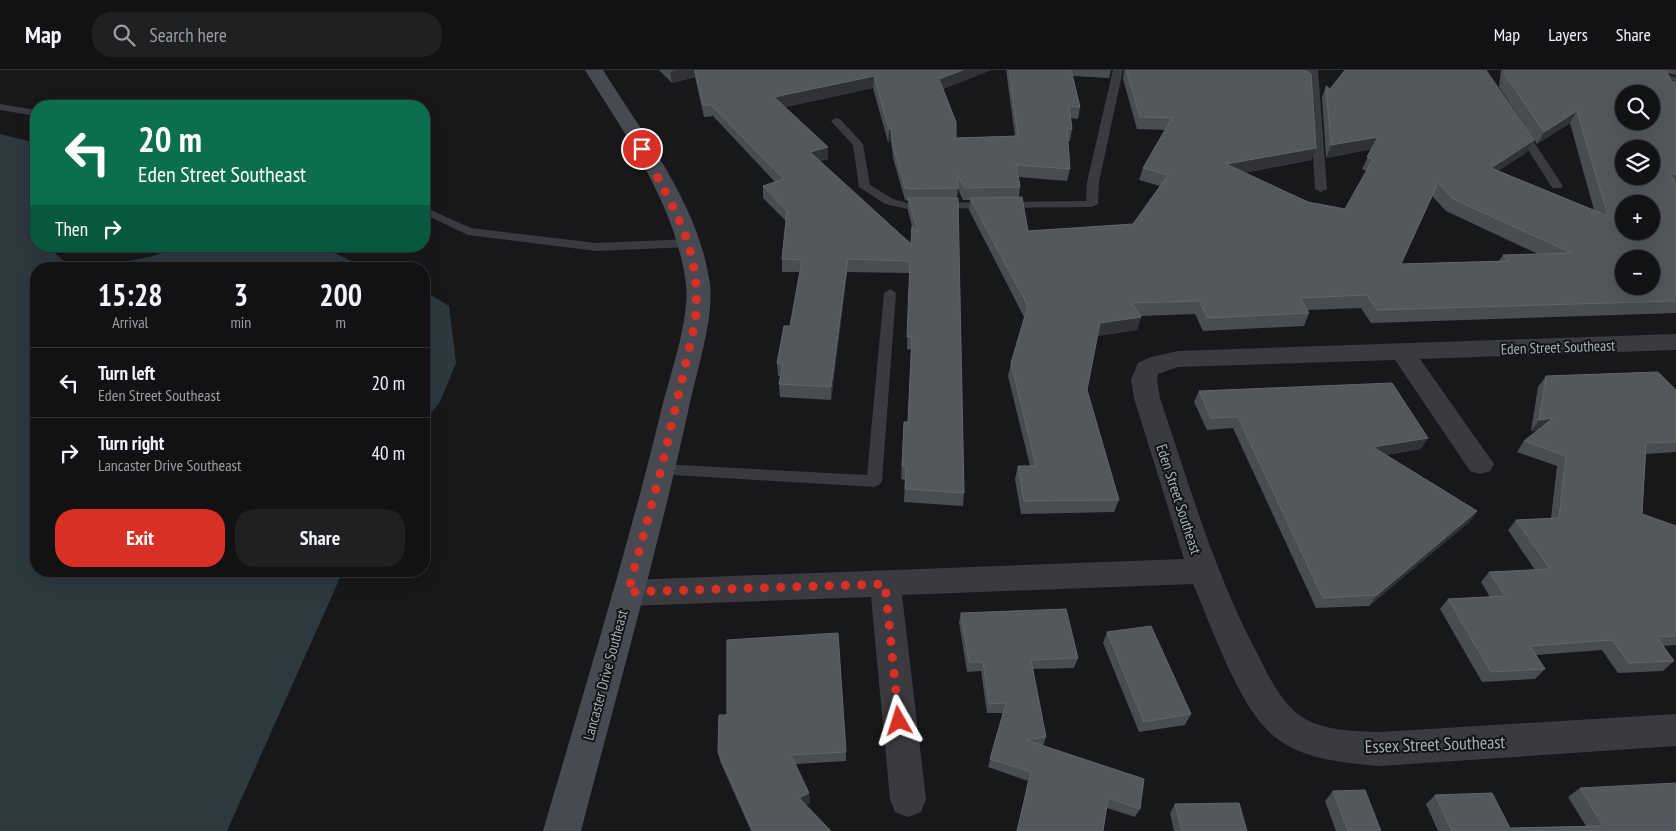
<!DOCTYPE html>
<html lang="en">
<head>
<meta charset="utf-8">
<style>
	body { margin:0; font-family:"PT Sans Narrow",sans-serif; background:#1f2022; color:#f1f3f6; height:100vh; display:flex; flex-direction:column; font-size:19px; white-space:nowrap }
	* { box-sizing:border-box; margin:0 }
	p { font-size:16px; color:#9c9ea0 }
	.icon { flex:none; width:28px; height:28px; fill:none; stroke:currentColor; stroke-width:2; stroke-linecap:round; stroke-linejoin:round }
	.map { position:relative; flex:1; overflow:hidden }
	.side { position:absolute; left:30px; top:192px; width:400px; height:315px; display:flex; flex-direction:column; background:#121214; border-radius:20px; box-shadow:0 5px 20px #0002,0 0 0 1px #313234 }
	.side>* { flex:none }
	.hud { position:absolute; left:30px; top:30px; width:400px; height:152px; border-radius:20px; box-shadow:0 5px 20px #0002,0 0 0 1px #313234; background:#0b6e4f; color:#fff; overflow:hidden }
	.fabs { position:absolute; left:1615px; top:15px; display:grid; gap:10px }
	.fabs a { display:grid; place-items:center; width:45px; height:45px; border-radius:50%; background:#121214; box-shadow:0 5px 20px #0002,0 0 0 1px #313234; font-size:25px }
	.pin { position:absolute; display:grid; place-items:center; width:42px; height:42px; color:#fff; margin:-21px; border:2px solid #fff; border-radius:50%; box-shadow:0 1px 5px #0007 }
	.me { position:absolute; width:55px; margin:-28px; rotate:354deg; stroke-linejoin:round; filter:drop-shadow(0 0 4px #0008) }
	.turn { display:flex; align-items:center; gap:18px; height:105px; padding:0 25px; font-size:22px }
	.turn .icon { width:65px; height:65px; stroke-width:2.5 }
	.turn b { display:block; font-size:35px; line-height:42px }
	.then { display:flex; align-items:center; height:48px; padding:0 25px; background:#0003; gap:10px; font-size:19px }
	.eta { display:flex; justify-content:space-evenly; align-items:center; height:85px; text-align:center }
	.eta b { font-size:30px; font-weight:800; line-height:35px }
	.cta { display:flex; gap:10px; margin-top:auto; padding:10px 25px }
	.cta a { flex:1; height:58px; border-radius:20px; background:#d93025; color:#fff; font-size:20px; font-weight:800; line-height:58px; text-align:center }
	.cta a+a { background:#1f2022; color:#f1f3f6 }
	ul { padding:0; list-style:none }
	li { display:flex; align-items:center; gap:15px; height:70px; padding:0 25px; border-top:1px solid #313234 }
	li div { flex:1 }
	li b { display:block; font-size:19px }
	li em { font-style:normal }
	header { display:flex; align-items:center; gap:30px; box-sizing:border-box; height:70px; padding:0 25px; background:#121214; border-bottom:1px solid #313234 }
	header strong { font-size:24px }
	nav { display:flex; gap:28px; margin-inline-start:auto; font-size:18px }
	.search { width:350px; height:45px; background:#1f2022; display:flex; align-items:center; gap:12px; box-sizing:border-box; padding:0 18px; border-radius:20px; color:#9c9ea0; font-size:19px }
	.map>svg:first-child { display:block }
</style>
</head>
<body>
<header>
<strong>Map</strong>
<div class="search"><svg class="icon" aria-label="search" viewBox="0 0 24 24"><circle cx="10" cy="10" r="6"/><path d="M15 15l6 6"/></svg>Search here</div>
<nav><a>Map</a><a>Layers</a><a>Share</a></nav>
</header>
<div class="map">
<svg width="1676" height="761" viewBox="0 0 1676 761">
	<rect width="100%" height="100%" fill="#18181b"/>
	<g fill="#2d393f">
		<path d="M0,64L36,73V176H57L56,184L73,199H36V501H343L227,761H0Z"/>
		<path d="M180,176H320L368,199H90L153,186Z"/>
		<path d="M424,221L449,236L456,293L440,332L424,351Z"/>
	</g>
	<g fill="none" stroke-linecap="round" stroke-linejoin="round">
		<g fill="#393b40" fill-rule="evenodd">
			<path d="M1113,0H1123L1099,112L1098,134L1092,137L907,139L885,134L859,117L853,75L831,51L836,48L840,49L863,74L870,115L893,129L907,133L1086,131L1087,112Z"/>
			<path d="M1308,0H1318L1327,119L1321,122L1315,119Z"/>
			<path d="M1633,0H1649L1676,7V13Z"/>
			<path d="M0,34L36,40V46L0,40Z"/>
			<path d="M1520,56L1524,57L1563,116L1561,118H1553L1551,116L1515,59Z"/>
			<path d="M424,137L471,158L596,173L689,169L695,173L689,177L596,181L468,165L424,144Z"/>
			<path d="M890,219L896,223L882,411L879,415L874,417L656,404L653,400L656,396L661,394L867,405L884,223Z"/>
		</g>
		<path fill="#393b40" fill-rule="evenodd" d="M1676,264V280L1420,289L1494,394L1490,401L1480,404L1470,401L1395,290L1178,297L1158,304L1157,310L1160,328C1189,414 1214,502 1257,583C1268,605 1280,630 1299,645C1321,661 1354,661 1380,662L1676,644V676L1380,696C1346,693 1303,690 1275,667C1239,639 1212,557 1193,514L902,525L926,729L921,742L908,747L895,742L890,729L871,527L628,536L617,532L612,523L617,514L628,510L1184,489L1134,328L1131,310L1138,293L1151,287L1178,281Z"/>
		<path fill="#474a50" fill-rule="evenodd" d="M585,0H603C644,66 700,136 710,215C714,250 695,307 688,342C657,483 617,622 581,761H543C584,620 628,479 662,337C671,303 690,247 686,214C676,135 626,66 585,0Z"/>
	</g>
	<g fill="#494c50" fill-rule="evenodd">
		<path d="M659,0H991L943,19L956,68L1015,66L1006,0H1111L1109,8L1073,6L1080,37L1078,49L1070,48L1072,59L1070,71H1068L1070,99L1067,111L1019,107L1020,117L1019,127L1028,161L1133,154L1160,116L1139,110L1143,98L1165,60L1137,59L1123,9L1124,0H1306L1316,78L1311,90L1244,103L1308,132L1345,139L1367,101L1362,99L1372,79L1326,88L1322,27L1326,16L1330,19L1527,82L1498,101L1594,140L1570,53L1537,74L1499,17L1501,0H1676V5L1667,3L1671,11L1674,13L1676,9V243L1371,253L1361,238L1307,240L1309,243L1304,256L1203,261L1195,244L1140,246L1141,247L1137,260L1097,266L1087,320L1119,430L1114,442L1021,444L1015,409L1018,396H1030L1008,306L1011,293L1024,247L969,140L970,130H963L958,119L957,128L964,423L963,436L904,432L905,410L901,409L904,352H908L911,280L907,279L910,203L847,202L831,330L780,327L779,314L780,306H778L777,293L790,256L800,202H782V189L786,151L763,128V116L775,112L713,46L704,47L695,7L672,13ZM873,18L888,72L891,71L893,88L905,130L908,131V141L912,156L911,174L820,91L828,89V77L785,37ZM1432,126L1446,141L1538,184L1503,185L1499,191L1401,194Z"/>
		<path d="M1546,306L1676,320V382L1646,384L1642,444L1676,456V575L1663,576L1674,591L1663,601L1618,603L1602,580L1536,585L1545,599L1535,609L1482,612L1440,539L1448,529L1490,527L1481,512L1489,502L1535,500L1508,460L1516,450L1551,448L1557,396L1517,382L1524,371L1539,360L1531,361L1538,317Z"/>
		<path d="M1199,321L1421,379L1386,385L1477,441L1469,452L1369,536L1316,538L1233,358L1207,360L1194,332Z"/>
		<path d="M961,543L1078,588L1074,598L1033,599L1046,667L1043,676L1140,739L1135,747L1107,738L1103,761H1017L1028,711L988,697L1003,643H987L981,601L967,602L959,552Z"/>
		<path d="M1107,562L1191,644L1185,655L1139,662L1103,573Z"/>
		<path d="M718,682H846V691L796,694L810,733L805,735L831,761H751L720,691Z"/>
		<path d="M1580,718L1676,761H1438L1426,734L1435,725L1510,758L1586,756L1568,727Z"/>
		<path d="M1333,721L1381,761H1336L1325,731Z"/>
		<path d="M1175,734L1247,761H1174L1170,743Z"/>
	</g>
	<g fill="#313236">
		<path d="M677,0H694L695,7L672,13L670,2Z"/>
		<path d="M963,0H991L938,21L939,9Z"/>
		<path d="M874,6L873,18L775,39L774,27Z"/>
		<path d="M1577,41L1570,53L1537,74L1544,62Z"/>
		<path d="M889,59H891V71L888,72Z"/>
		<path d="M1378,67L1373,79L1326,88L1331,75Z"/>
		<path d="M1534,70L1527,82L1484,110L1491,98Z"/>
		<path d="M828,77V89L810,94V82Z"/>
		<path d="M1316,78L1311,90L1222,107L1226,94Z"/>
		<path d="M848,189L847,202L831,330V317Z"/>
		<path d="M1141,247L1137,260L1097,266L1100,253Z"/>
		<path d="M1553,348L1545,359L1531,361L1539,350Z"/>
		<path d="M1428,368L1421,379L1367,388L1373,377Z"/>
		<path d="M1477,441L1469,452L1369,536L1377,525Z"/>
		<path d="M809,723L810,733L800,738L799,728Z"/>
	</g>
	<g fill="#54575c" stroke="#61656a" fill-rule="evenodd">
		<path d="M695,0H963L939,9L956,52V68L1018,66L1009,0H1071L1080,37L1069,36L1072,59H1067L1070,99L1016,95L1020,117L965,118L957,104L958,118L908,119L905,118L893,76L891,59H889L874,6L774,27L828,77L810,82L911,174L912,156L918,162L908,128H958L964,423L905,419L906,397L902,396L904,352H908L912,267H907L910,191L848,189L831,317L779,314L783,294L777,293L784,256H790L802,190L782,189L787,141L763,116L784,109L711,35H703Z"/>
		<path d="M1126,0H1306L1311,4L1316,78L1226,94L1308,132L1345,139L1373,89L1367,87L1378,67L1331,75L1326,16L1330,19L1345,0H1486L1534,70L1491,98L1608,146L1577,41L1544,62L1505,5V0H1666L1671,11L1676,14V104L1670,103L1676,116V231L1377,240L1367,225L1300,228L1309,243L1208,248L1199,231L1132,233L1141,247L1100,253L1087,320L1119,430L1024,431L1018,396H1036L1011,293L1028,236L970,128L1022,127L1028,161L1133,154L1168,105L1143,98L1172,48L1140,47ZM1624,24H1651V51H1624ZM1624,79H1651V106H1624ZM1438,113L1453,129L1572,183L1503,185L1508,191L1401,194ZM1624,134H1651V161H1624ZM1624,189H1651V216H1624Z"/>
		<path d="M1658,302L1676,320V372L1646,373L1642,444L1676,456V566L1657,567L1674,591L1629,593L1612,570L1530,576L1545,599L1491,602L1448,529L1505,526L1489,502L1550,499L1516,450L1559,448L1566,386L1524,371L1553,348L1539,350L1546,306Z"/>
		<path d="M1392,313L1428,368L1373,377L1477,441L1377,525L1323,528L1238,347L1211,348L1199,321Z"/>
		<path d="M1066,539L1078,588L1031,590L1046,667L1026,670L1144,709L1140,739L1108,728L1103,761H1017L1031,702L990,689L1006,633L989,634L983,592H969L961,543Z"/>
		<path d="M1151,556L1191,644L1144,652L1107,562Z"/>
		<path d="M838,563L846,682L791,685L809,723L799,728L831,761H753L718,682L719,645H727V570Z"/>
		<path d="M1676,713V761H1452L1435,725L1492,723L1510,758L1603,756L1580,718Z"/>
		<path d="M1365,720L1381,761H1348L1333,721Z"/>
		<path d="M1239,733L1247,761H1182L1175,734Z"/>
	</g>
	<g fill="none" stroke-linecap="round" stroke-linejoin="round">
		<path stroke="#d93025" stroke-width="9" stroke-dasharray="0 16.2" d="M642,79C675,140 703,181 695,253L661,400L628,522L885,514L899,651"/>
	</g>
	<g text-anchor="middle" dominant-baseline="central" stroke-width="4" stroke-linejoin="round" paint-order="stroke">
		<g font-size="15" fill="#aab1bb" stroke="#131316">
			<text transform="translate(1558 277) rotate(-2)">Eden Street Southeast</text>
			<text transform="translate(1179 429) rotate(72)">Eden Street Southeast</text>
			<text transform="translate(605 605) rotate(-75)">Lancaster Drive Southeast</text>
		</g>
		<g font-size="18" fill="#aab1bb" stroke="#131316">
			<text transform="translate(1435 674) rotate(-2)">Essex Street Southeast</text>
		</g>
	</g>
</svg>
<div class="fabs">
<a><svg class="icon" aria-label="search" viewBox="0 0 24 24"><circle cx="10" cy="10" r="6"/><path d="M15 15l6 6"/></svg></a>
<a><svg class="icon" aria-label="layers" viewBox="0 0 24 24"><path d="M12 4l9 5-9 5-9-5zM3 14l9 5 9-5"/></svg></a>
<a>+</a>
<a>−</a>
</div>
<div class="pin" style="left:642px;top:79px;background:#d93025"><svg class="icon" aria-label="arrive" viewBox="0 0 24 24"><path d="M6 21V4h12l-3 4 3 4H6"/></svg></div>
<svg class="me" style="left:899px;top:651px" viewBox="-20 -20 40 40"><path d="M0-17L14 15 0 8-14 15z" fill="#d93025" stroke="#fff" stroke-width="4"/></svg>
<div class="hud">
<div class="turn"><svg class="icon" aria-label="left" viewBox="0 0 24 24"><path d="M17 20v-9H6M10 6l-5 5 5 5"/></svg><div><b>20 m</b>Eden Street Southeast</div></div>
<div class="then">Then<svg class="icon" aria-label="right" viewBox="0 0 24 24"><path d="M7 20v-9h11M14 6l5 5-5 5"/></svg></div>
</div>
<section class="side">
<div class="eta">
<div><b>15:28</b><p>Arrival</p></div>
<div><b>3</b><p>min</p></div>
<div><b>200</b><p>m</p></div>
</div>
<ul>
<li><svg class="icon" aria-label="left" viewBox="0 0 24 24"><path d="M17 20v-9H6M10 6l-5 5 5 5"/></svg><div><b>Turn left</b><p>Eden Street Southeast</p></div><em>20 m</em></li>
<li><svg class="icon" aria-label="right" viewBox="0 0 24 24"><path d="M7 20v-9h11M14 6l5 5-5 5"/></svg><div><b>Turn right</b><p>Lancaster Drive Southeast</p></div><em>40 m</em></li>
</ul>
<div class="cta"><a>Exit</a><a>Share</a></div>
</section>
</div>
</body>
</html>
